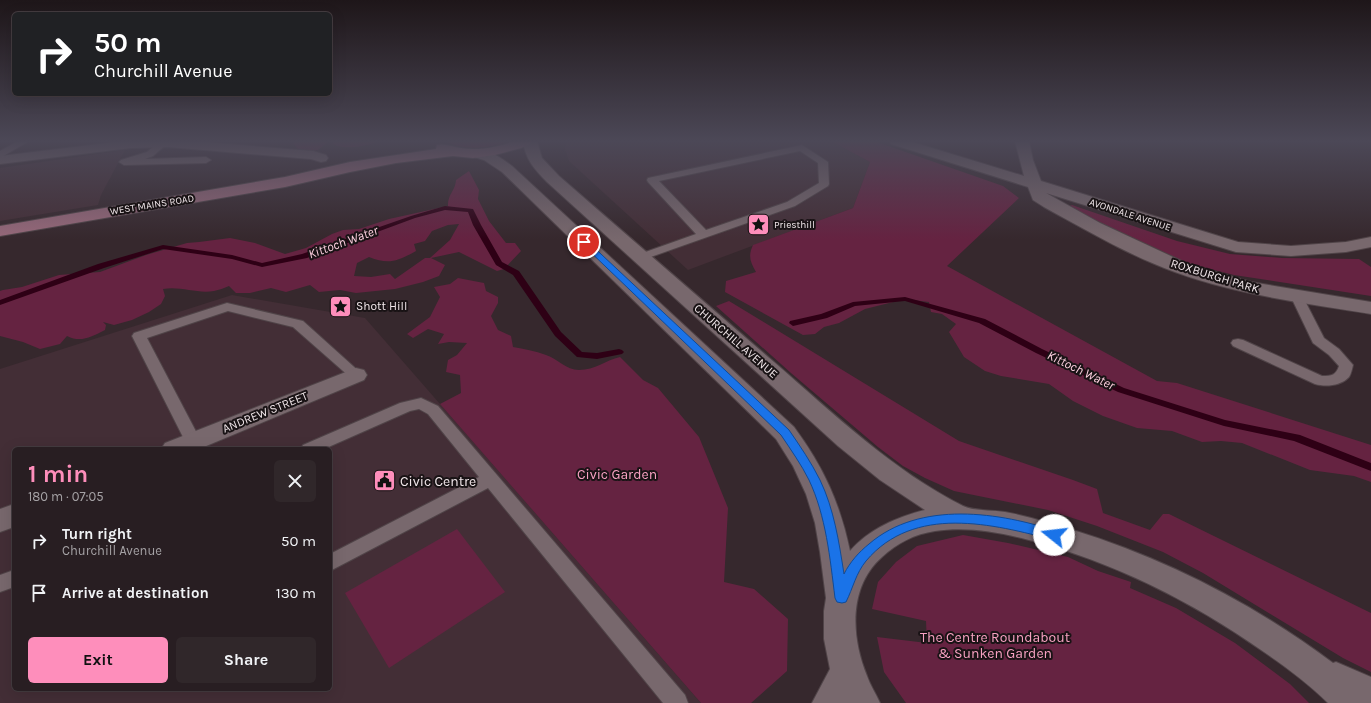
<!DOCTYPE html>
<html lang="en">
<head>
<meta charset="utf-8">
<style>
	body { margin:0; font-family:Karla,sans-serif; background:#30272a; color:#f1f3f6; height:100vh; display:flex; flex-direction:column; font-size:15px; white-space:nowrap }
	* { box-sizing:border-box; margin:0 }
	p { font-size:13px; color:#a5a2a5 }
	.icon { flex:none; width:22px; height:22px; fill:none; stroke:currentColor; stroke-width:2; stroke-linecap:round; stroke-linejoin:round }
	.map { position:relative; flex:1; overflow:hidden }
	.details { position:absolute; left:12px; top:447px; width:320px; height:244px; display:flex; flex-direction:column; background:#281e22; border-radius:6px; box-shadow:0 4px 16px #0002,0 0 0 1px #443c40 }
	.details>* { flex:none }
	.top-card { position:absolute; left:12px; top:12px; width:320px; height:84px; border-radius:6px; box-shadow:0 4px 16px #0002,0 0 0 1px #443c40; background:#202124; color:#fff; overflow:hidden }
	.pin { position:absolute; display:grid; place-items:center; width:34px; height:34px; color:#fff; margin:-17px; border:2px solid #fff; border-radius:50%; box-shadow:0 1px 4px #0007 }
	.me { position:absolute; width:44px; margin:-22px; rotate:286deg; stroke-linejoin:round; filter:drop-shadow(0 0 3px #0008) }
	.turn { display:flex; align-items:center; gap:14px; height:84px; padding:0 16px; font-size:18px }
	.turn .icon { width:52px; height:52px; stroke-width:2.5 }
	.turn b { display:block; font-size:28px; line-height:34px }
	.round { display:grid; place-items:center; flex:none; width:42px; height:42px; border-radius:6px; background:#30272a }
	.summary { display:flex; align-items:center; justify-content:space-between; height:68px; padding:0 16px }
	h1 { font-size:24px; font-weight:700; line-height:30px; color:#fe8ebb }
	.primary-button { display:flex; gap:8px; margin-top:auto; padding:8px 16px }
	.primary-button a { flex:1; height:46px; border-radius:6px; background:#fe8ebb; color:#111; font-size:16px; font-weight:700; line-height:46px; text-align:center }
	.primary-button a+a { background:#30272a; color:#f1f3f6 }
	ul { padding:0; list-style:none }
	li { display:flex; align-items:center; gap:12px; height:52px; padding:0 16px }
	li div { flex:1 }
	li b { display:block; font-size:15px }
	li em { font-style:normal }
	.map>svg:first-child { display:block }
</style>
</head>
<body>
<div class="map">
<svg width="1371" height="703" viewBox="0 0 1371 703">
	<rect width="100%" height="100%" fill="#36282d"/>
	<g fill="#432e36" fill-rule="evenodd">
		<path d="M566,141H831L870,162L853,208L688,270L569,161L565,149Z"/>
		<path d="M125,150L101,195L98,205L0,221V168Z"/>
		<path d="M232,295L365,318L701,703H0V369ZM14,449H330V689H14Z"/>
	</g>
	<g fill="#652341" fill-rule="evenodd">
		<path d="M297,141H329L318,150L300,152L293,143Z"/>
		<path d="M335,141H379C369,146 341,151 332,143Z"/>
		<path d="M446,141H510C491,148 464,152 446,141Z"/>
		<path d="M831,141H874L1003,186L1019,198L947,266L1157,381L1177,383L1371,445V482L1354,476L1310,470L1242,443L1221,441L1202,442L1172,431L1137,428L1103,416L1073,401L1049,384L1001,376L985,371L964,357L949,332L956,324L942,314L931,312L929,302L905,299L865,309L839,323L824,327L815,334L803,335L725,292L726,281L756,272C750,262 748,256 753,245L853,208L870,162Z"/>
		<path d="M469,171L479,190L478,199L489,221L506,243H515L521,251L504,269L497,271L459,252L431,258L445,265L439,276L423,282L395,289L356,293L340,290L319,292L310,285L286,292L271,288L250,293H236L229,286C224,288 219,290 214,291C197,294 181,286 163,289L165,296L161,304L149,312L132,320L114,325L103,322L106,325L105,330C91,337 81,343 67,336L60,344L40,349L23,342L0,336V291L3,290L22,287L59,275L100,272L146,255L187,243L199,242L230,238L255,243L285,254L306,248L332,234L343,230L359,229L389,219L448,206C448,193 455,192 456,180ZM459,224L450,240L430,258H425L395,279L390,274L371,277L354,276L357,263L369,257C389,265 398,261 416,251L414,244L425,241L432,231L448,225Z"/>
		<path d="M1072,205L1177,241L1230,254L1282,258L1359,259L1371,267V296L1234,275L1187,263L1067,207Z"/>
		<path d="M458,278L484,283L486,291L498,297V303L491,316L498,330L511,336L513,347C524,349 535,351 546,355C558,359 566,370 579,370C595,370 606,360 620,357L643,380L658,388L699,437L728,508L724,582L754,589L788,619L787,671L751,703H701L440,404L461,393L460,375L446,372L448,360L457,355L467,343L449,342L438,344L444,334L428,329L413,338L407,334L430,317L440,297L434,287L450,284Z"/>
		<path d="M729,301L959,441L1073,480L1097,489L1103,513L1150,530L1163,514H1169L1371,613V672L1343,658L1203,573L1163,552L1097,526L1048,510L954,491L925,478L903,466L878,447L791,373L716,306Z"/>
		<path d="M457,529L505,592L389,668L345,593Z"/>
		<path d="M963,535L1008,543L1068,557L1098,571L1131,582L1130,588L1176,608L1235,643L1290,684L1309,703H906L884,672L877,637L927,643L926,621L872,609L878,582L896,562L917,546Z"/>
	</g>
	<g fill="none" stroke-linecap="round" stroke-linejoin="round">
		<g fill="#2e0015" fill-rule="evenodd">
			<path d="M445,206L473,209L481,225L502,262L519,271L561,332L582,352L597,353L619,349L622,350L624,352L622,354L597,359L577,357L555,336L513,275L496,265L473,225L468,212L445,210L415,218L307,258L262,267L232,259L163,249L104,268L0,305V300L98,264L163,245L232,255L262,263L302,254L411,216Z"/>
			<path d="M905,297L985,319L1042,349L1124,388L1225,420L1300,435L1371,463V471L1294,441L1224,426L1118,392L1036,353L979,323L905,301L855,306L827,318L793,326L789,323L790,321L821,314L853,302Z"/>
		</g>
		<defs>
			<g id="service">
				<path d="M18,141H29L0,158V151Z"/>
				<path d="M160,141H166L168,143L153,156L145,159L206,157L211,160L206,163L124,165L119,162L121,160L147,152Z"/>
				<path d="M802,145L828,162L829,184L828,186L795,206L645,259H637L635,257L637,255L696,234L648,182L647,180L648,178ZM800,151L818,163L819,183L787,202L706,230L659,181Z"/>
				<path d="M1297,293L1301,294L1303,297L1324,338L1339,349L1353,365C1352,369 1351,374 1349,377C1341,386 1325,387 1315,384L1233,346L1231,343L1233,340L1238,339L1243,340L1322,376C1332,376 1336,375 1339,366L1329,355L1313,343L1291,297L1293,294Z"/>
				<path d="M227,303L303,321L363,375L361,378L356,380L351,378L293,327L228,311L147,338L201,441L199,445L193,447L187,445L132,336L134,333Z"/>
				<path d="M421,398L438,406L685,695L688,703H663L488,488L330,571V554L479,477L428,414L419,409L410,411L324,449H301L303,445L400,403Z"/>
				<path d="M14,570V587L0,592V575Z"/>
			</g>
			<g id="minor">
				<path d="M124,141H191L313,151L326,155L328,158L326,161L321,162L311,159L168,147L131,148L0,164V156Z"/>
				<path d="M889,141H909L1024,176L1015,141H1029L1033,160L1041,181L1238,242L1291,246L1346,242L1371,237V247L1346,252L1291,256L1236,252L1046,193L1100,223L1188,264L1251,282L1371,302V314C1305,303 1238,295 1175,272C1130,256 1086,230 1044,207L1033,200L1028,187L891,144Z"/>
				<path d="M356,368L364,370L367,375L364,380L199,449H161L165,443Z"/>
				<path d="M14,504V527L0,532V509Z"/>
			</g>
			<path id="tertiary" d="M523,141H537L542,158L559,176C630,238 702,300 774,362C834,414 892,470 963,506C973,511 993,510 1005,512C1028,516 1050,523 1073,530C1167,559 1254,604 1333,663L1336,662L1371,677V703H1328C1309,684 1286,667 1264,652C1193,602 1114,562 1029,540C999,532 966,526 935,531C915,534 897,543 882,557C848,587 851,637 867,676C870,685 876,694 880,703H812L830,669L824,639V611L826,598L820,552L815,523L806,494L793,466L776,439L502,172L484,160L471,156L469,153L471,150C486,146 501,158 512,166L794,427C823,466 840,503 850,551C869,529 897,517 925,510L880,480L838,446L547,182C535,170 525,159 523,141Z"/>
			<path id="secondary" d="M514,141H532L530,144L521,148L495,155L473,158L453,156L396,163L350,172L285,187L0,236V226L285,177L350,162L436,149L437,145C445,143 453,147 461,148C479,151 498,147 514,141Z"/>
		</defs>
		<use href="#service" stroke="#504448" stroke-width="2"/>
		<use href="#minor" stroke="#504448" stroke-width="2"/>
		<use href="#tertiary" stroke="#504448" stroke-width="2"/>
		<use href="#secondary" stroke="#504448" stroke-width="2"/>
		<use href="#service" fill="#78686d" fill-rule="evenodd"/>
		<use href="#minor" fill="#78686d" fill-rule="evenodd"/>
		<use href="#tertiary" fill="#78686d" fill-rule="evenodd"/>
		<use href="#secondary" fill="#956879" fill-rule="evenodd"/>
	</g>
	<linearGradient id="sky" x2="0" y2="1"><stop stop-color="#1e1619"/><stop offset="0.59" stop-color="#4c4857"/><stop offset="1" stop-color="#4c4857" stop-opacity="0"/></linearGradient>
	<rect width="1371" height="239" fill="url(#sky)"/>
	<path fill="#1a73e8" stroke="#114b97" d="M584,239L586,240L789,430C800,446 811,462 820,480C834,509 839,542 844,574C850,562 859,552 869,544C920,500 1000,512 1059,532L1060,535L1059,538L1054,540C993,524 914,504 866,561C856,573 853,588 846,602L842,603L837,602L835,598C830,558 826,516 809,480C801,464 791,450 781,435L581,243L580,242Z"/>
	<defs>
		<symbol id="sight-square" viewBox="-11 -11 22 22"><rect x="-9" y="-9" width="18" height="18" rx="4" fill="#fe8ebb" stroke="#191315"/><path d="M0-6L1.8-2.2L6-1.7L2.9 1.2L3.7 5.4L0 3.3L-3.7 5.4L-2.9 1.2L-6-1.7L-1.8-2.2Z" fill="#111"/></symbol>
		<symbol id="civic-square" viewBox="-11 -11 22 22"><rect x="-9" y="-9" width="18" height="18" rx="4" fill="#fe8ebb" stroke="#191315"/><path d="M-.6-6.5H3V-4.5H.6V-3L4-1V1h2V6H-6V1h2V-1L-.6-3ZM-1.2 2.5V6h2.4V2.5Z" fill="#111"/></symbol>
	</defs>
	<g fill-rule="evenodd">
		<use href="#sight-square" x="746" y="212" width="25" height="25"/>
		<use href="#sight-square" x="328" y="294" width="25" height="25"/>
		<use href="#civic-square" x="372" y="468" width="25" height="25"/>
	</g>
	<g text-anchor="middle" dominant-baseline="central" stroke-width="4" stroke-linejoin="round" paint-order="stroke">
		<g font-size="10" fill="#f1e7ea" stroke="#191315">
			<text transform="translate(152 205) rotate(-9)">WEST MAINS ROAD</text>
			<text transform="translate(1130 215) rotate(18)">AVONDALE AVENUE</text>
		</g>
		<g font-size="10" fill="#f1e7ea" stroke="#191315" text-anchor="start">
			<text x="774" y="225">Priesthill</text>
		</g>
		<g font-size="12" fill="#f1e7ea" stroke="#191315">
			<text transform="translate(1215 276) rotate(17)">ROXBURGH PARK</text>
			<text transform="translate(736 341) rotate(41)">CHURCHILL AVENUE</text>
			<text transform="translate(265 412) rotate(-22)">ANDREW STREET</text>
		</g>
		<g font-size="12" fill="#f1e7ea" stroke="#191315" text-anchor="start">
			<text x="356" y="306">Shott Hill</text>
		</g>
		<g font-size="13" font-style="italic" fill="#fed0e0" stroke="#191315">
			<text transform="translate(343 242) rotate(-20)">Kittoch Water</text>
			<text transform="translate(1081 370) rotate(26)">Kittoch Water</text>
		</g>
		<g font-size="14" fill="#f8a1c2" stroke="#191315">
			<text x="617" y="474">Civic Garden</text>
			<text x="995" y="637">The Centre Roundabout<tspan x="995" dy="16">&amp; Sunken Garden</tspan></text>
		</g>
		<g font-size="14" fill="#f1e7ea" stroke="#191315" text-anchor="start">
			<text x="400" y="481">Civic Centre</text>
		</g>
	</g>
</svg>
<div class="pin" style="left:584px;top:242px;background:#d93025"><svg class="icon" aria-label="arrive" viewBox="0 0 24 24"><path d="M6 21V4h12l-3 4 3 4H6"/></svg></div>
<svg class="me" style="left:1054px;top:535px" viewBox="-20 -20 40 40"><circle r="19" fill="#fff"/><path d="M0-13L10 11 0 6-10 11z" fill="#1a73e8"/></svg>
<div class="top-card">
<div class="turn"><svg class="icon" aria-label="right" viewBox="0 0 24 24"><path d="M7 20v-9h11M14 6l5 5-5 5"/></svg><div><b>50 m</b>Churchill Avenue</div></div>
</div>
<section class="details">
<div class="summary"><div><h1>1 min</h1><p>180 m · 07:05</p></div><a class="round"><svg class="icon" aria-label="close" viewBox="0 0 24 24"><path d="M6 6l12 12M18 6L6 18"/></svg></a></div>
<ul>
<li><svg class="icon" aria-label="right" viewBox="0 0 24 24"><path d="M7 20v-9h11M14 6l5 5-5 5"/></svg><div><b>Turn right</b><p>Churchill Avenue</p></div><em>50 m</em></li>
<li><svg class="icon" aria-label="arrive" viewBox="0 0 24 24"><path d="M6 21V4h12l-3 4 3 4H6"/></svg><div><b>Arrive at destination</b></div><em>130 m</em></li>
</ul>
<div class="primary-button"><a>Exit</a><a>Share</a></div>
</section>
</div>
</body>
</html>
